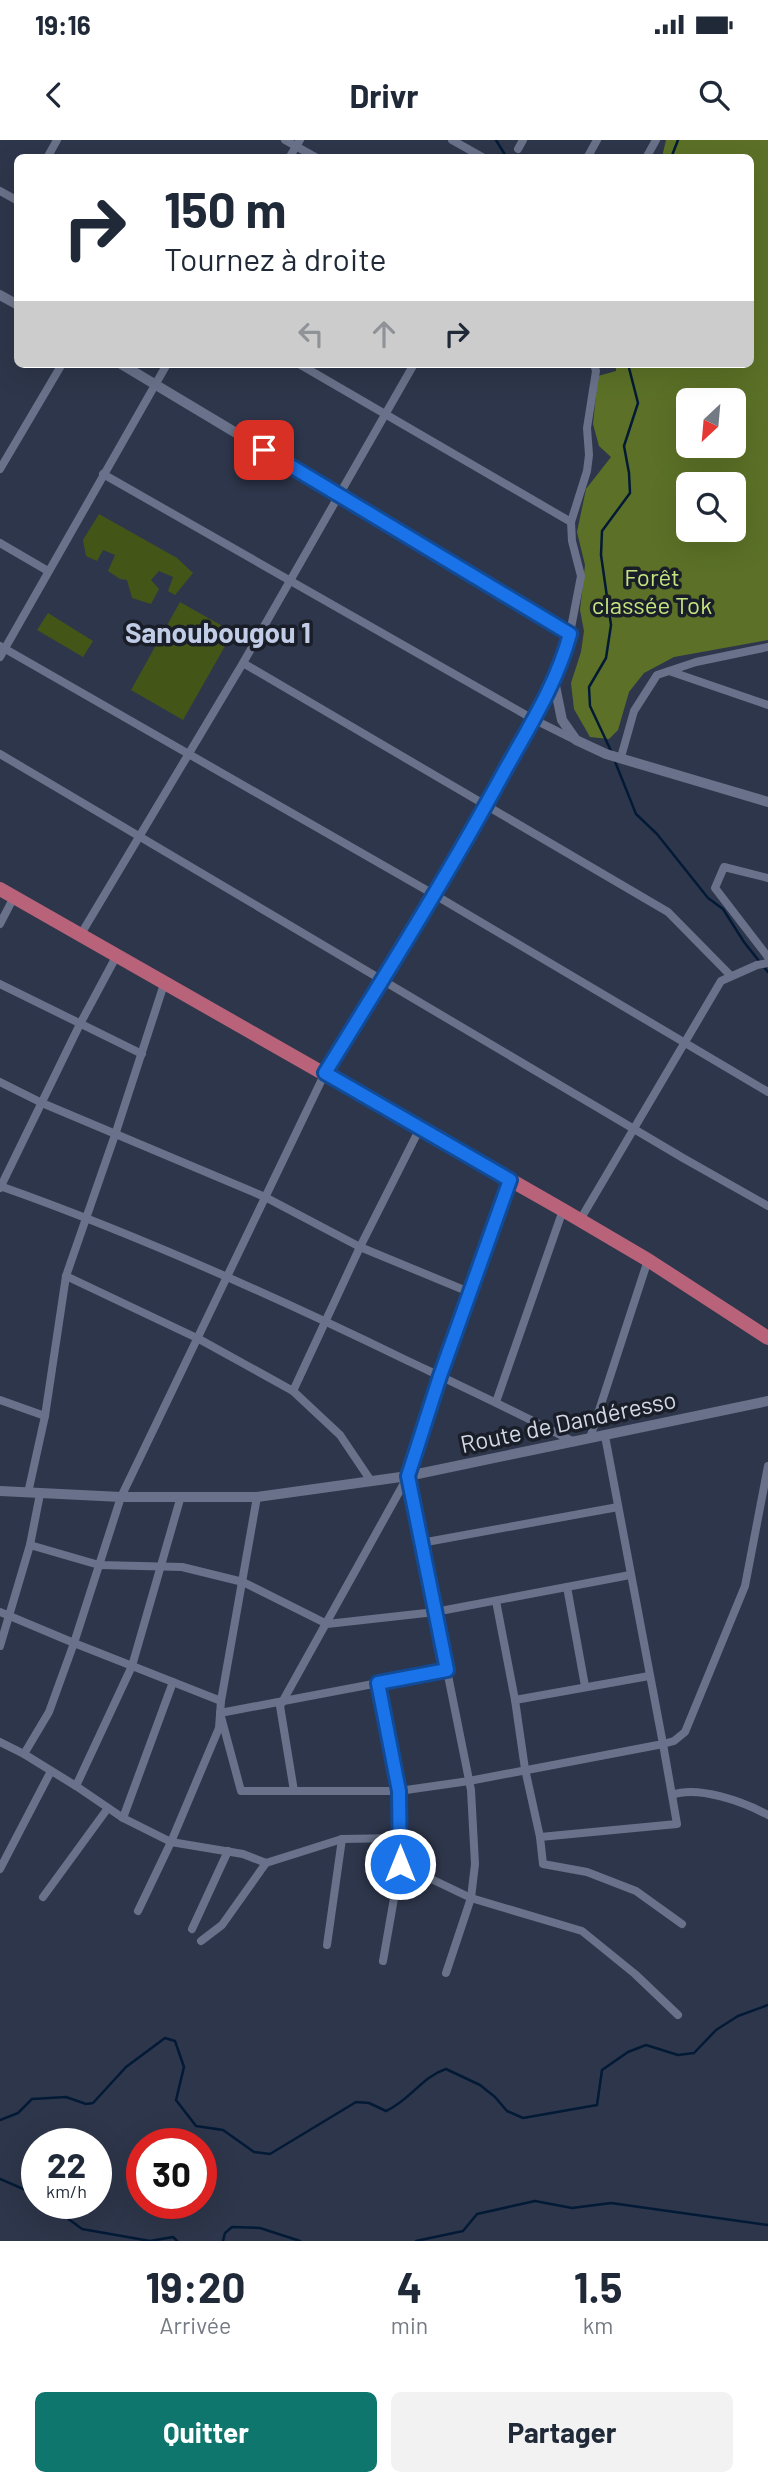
<!DOCTYPE html>
<html lang="fr">
<head>
<meta charset="utf-8">
<style>
	body { margin:0; font-family:Barlow,sans-serif; background:#f2f2f3; color:#1f2937; height:100vh; display:flex; flex-direction:column; font-size:26px; white-space:nowrap }
	* { box-sizing:border-box; margin:0 }
	p { font-size:23px; color:#747a83 }
	.icon { flex:none; width:38px; height:38px; fill:none; stroke:currentColor; stroke-width:2; stroke-linecap:round; stroke-linejoin:round }
	.map { position:relative; height:2101px; overflow:hidden }
	.side { display:flex; flex-direction:column; background:#fff; flex:1 }
	.side>* { flex:none }
	.guide { position:absolute; left:14px; top:14px; width:740px; height:214px; border-radius:10px; box-shadow:0 7px 28px #0002; background:#fff; color:#1f2937; overflow:hidden }
	.needle { width:46px; rotate:206deg }
	.controls { position:absolute; left:676px; top:248px; display:grid; gap:14px }
	.controls a { display:grid; place-items:center; width:70px; height:70px; border-radius:10px; background:#fff; box-shadow:0 7px 28px #0002; font-size:35px }
	.speed { position:absolute; left:21px; top:1988px; display:flex; gap:14px; font-size:35px; font-weight:700; text-align:center }
	.speed>* { display:grid; place-content:center; width:91px; height:91px; border-radius:50%; background:#fff; box-shadow:0 7px 28px #0002; line-height:1 }
	.speed small { font-size:18px; font-weight:400 }
	.speed .limit { border:10px solid #d22; background:#fff; color:#111 }
	.pin { position:absolute; display:grid; place-items:center; width:60px; height:60px; color:#fff; margin:-30px; border-radius:14px; box-shadow:0 4px 10px #0006 }
	.me { position:absolute; width:77px; margin:-38px; rotate:0deg; stroke-linejoin:round; filter:drop-shadow(0 0 5px #0008) }
	.turn { display:flex; align-items:center; gap:24px; height:147px; padding:0 35px; font-size:32px }
	.turn .icon { width:91px; height:91px; stroke-width:2.5 }
	.turn b { display:block; font-size:49px; line-height:60px }
	.lanes { display:flex; align-items:center; height:66px; padding:0 35px; background:#0003; justify-content:center; gap:35px; direction:ltr }
	.lanes .off { opacity:.35 }
	.eta { display:flex; justify-content:space-evenly; align-items:center; height:119px; text-align:center }
	.eta b { font-size:42px; font-weight:700; line-height:49px }
	.action { display:flex; gap:14px; margin-top:auto; padding:14px 35px }
	.action a { flex:1; height:80px; border-radius:10px; background:#0f766e; color:#fff; font-size:28px; font-weight:700; line-height:80px; text-align:center }
	.action a+a { background:#f2f2f3; color:#1f2937 }
	.status { display:flex; justify-content:space-between; align-items:center; height:49px; padding:0 35px; background:#fff; direction:ltr }
	.status svg { height:19px; fill:currentColor }
	header { display:flex; justify-content:space-between; align-items:center; height:91px; padding:0 35px; background:#fff; font-size:32px; font-weight:700 }
	.map>svg:first-child { display:block }
</style>
</head>
<body>
<div class="status"><b>19:16</b><svg viewBox="0 0 49 12"><path d="M0 12V9h3v3zM5 12V6h3v6zM10 12V3h3v9zM15 12V0h3v12zM26 1h20v11H26zM47 4h2v5h-2z"/></svg></div>
<header><svg class="icon" aria-label="back" viewBox="0 0 24 24"><path d="M15 5l-7 7 7 7"/></svg>Drivr<svg class="icon" aria-label="search" viewBox="0 0 24 24"><circle cx="10" cy="10" r="6"/><path d="M15 15l6 6"/></svg></header>
<div class="map">
<svg width="768" height="2101" viewBox="0 0 768 2101">
	<rect width="100%" height="100%" fill="#2e364b"/>
	<g fill="#445518">
		<path d="M99,374L177,418L193,433L175,455L168,451L173,437L159,431L151,440L159,449L151,464L132,458L127,440L120,439L108,431L115,415L103,410L97,421L86,416L83,400Z"/>
		<path d="M180,462L233,492L183,580L131,550Z"/>
		<path d="M48,473L93,501L83,517L37,490Z"/>
	</g>
	<path fill="#5c7127" fill-rule="evenodd" d="M666,0H768V500L674,517L644,533L629,552L618,590L609,599L590,597L574,569L571,543L581,512L584,491L580,470L585,425L577,392L586,349L611,317L599,306L593,284L598,236L616,231V224H751V18L662,17ZM688,261H733V306H688ZM688,345H733V390H688Z"/>
	<g fill="none" stroke-linecap="round" stroke-linejoin="round">
		<g stroke="#031a36" stroke-width="2.5">
			<path d="M496,0L507,18"/>
			<path d="M671,18L678,0"/>
			<path d="M612,613L590,566L589,547L606,518L611,485L601,415L602,391L630,353L629,333L624,306L638,263L628,224"/>
			<path d="M614,619L636,674L657,694L708,758L723,769L744,802L759,821"/>
			<path d="M763,826L768,832"/>
			<path d="M0,1980L18,1973L32,1959L66,1957L86,1964L93,1963L126,1927L165,1898L175,1901L184,1927L176,1960L196,1986L223,1990L254,2012L270,2014L356,1962L369,1963L386,1971C411,1960 421,1937 446,1929L480,1945L495,1957L507,1971L523,1978L597,1965L602,1930L628,1912L646,1905L678,1915L694,1913L716,1890L738,1876L768,1865"/>
			<path d="M0,2039L37,2055"/>
			<path d="M47,2063L82,2089L150,2101L173,2097L177,2101"/>
			<path d="M223,2101L225,2093L232,2087L260,2088L300,2101"/>
			<path d="M416,2101L463,2091L477,2074L535,2061L572,2068L611,2063L768,2085"/>
		</g>
		<g stroke="#69728a" stroke-width="8">
			<path d="M285,0L317,18"/>
			<path d="M452,0L484,18"/>
			<path d="M518,9L523,0"/>
			<path d="M47,18L57,0"/>
			<path d="M289,18L300,0"/>
			<path d="M587,18L597,0"/>
			<path d="M646,18L656,0"/>
			<path d="M0,51L18,61"/>
			<path d="M299,224L571,382"/>
			<path d="M0,329L62,224"/>
			<path d="M103,334L533,579L573,599"/>
			<path d="M0,403L48,431"/>
			<path d="M570,493L581,436L572,401L571,382L587,331L589,315L587,288L596,231L594,224"/>
			<path d="M0,506L435,755L768,952"/>
			<path d="M0,517L167,224"/>
			<path d="M243,523L668,772L731,836"/>
			<path d="M669,531L768,565"/>
			<path d="M0,614L683,1018L768,1066"/>
			<path d="M621,617L634,571L657,535L696,522L768,507"/>
			<path d="M768,738L724,727L715,748L768,817"/>
			<path d="M0,784L14,757"/>
			<path d="M81,794L243,523L414,224"/>
			<path d="M0,844L142,914"/>
			<path d="M0,942L42,963L265,1057L360,1107L469,1152"/>
			<path d="M0,1046C139,1095 274,1156 406,1220C463,1247 519,1273 574,1302"/>
			<path d="M0,1048L80,884L117,815"/>
			<path d="M580,1080L721,841L757,825L768,823"/>
			<path d="M66,1136L199,1199L293,1251L340,1295L371,1341"/>
			<path d="M293,1251L360,1107L420,988"/>
			<path d="M0,1260L45,1276"/>
			<path d="M496,1262L563,1070"/>
			<path d="M590,1298L648,1120"/>
			<path d="M408,1336L440,1236L510,1040"/>
			<path d="M28,1353L45,1276L66,1136L116,992L165,841"/>
			<path d="M40,1354L30,1405L99,1425L182,1427L243,1442L327,1484L435,1472L630,1435"/>
			<path d="M181,1356L132,1526L76,1646L123,1678L171,1702L243,1714L266,1723L342,1699L400,1698"/>
			<path d="M421,1403L618,1367"/>
			<path d="M567,1447L585,1546"/>
			<path d="M496,1461L515,1560L649,1536"/>
			<path d="M0,1472L74,1503L121,1357L325,933L435,755L554,541"/>
			<path d="M0,1506L30,1405"/>
			<path d="M447,1530L220,1573L241,1651H399L469,1641L663,1604L605,1296"/>
			<path d="M378,1543L399,1651L400,1724L383,1821"/>
			<path d="M515,1560L525,1629L540,1697L677,1684L663,1604L674,1601L685,1592L745,1446L768,1326"/>
			<path d="M0,1602L24,1614"/>
			<path d="M76,1646L24,1614L49,1572L74,1503L221,1561"/>
			<path d="M294,1651L280,1566L408,1336L471,1650L475,1724L471,1758L446,1833"/>
			<path d="M672,1655C698,1645 744,1662 768,1675"/>
			<path d="M123,1678L173,1542"/>
			<path d="M540,1697L543,1724L587,1732L636,1751L682,1784"/>
			<path d="M400,1724L471,1758L582,1791L635,1834L678,1875"/>
			<path d="M0,1729L51,1631"/>
			<path d="M43,1757L108,1668"/>
			<path d="M138,1771L171,1702L219,1588L221,1561L257,1357"/>
			<path d="M192,1789L228,1711"/>
			<path d="M201,1801L222,1785L266,1723"/>
			<path d="M327,1805L342,1699"/>
		</g>
		<g stroke="#69728a" stroke-width="10">
			<path d="M0,155L18,165"/>
			<path d="M121,224L570,493L554,541L562,580L576,600L606,614L768,662"/>
			<path d="M0,1351L121,1357H257L408,1336L768,1261"/>
		</g>
		<path stroke="#b86379" stroke-width="14" d="M0,749L563,1070L648,1120L768,1198"/>
	</g>
	<g fill="none" stroke-linecap="round" stroke-linejoin="round">
		<defs>
			<path id="route" d="M264,310L570,494C557,543 529,587 504,632C448,735 386,834 325,933L510,1040L440,1236L408,1336L447,1530L378,1543L399,1651L400,1724"/>
		</defs>
		<use href="#route" stroke="#114b97" stroke-width="18"/>
		<use href="#route" stroke="#1a73e8" stroke-width="12"/>
	</g>
	<g text-anchor="middle" dominant-baseline="central" stroke-width="7" stroke-linejoin="round" paint-order="stroke">
		<g font-size="24" fill="#c6e580" stroke="#1a1e28">
			<text x="652" y="436">Forêt<tspan x="652" dy="28">classée Tok</tspan></text>
		</g>
		<g font-size="24" fill="#d2d8e5" stroke="#1a1e28">
			<text transform="translate(568 1281) rotate(-12)">Route de Dandéresso</text>
		</g>
		<g font-size="28" font-weight="bold" fill="#c1cce6" stroke="#1a1e28">
			<text x="218" y="492">Sanoubougou 1</text>
		</g>
	</g>
</svg>
<div class="controls">
<a><svg class="needle" viewBox="-14 -14 28 28"><path d="M0-13l5 13h-10z" fill="#e53935"/><path d="M0 13l5-13h-10z" fill="#747a83"/></svg></a>
<a><svg class="icon" aria-label="search" viewBox="0 0 24 24"><circle cx="10" cy="10" r="6"/><path d="M15 15l6 6"/></svg></a>
</div>
<div class="speed"><div>22<small>km/h</small></div><div class="limit">30</div></div>
<div class="pin" style="left:264px;top:310px;background:#d93025"><svg class="icon" aria-label="arrive" viewBox="0 0 24 24"><path d="M6 21V4h12l-3 4 3 4H6"/></svg></div>
<svg class="me" style="left:400px;top:1724px" viewBox="-20 -20 40 40"><circle r="17" fill="#1a73e8" stroke="#fff" stroke-width="3"/><path d="M0-11L8 9 0 5-8 9z" fill="#fff"/></svg>
<div class="guide">
<div class="turn"><svg class="icon" aria-label="right" viewBox="0 0 24 24"><path d="M7 20v-9h11M14 6l5 5-5 5"/></svg><div><b>150 m</b>Tournez à droite</div></div>
<div class="lanes"><svg class="icon off" aria-label="left" viewBox="0 0 24 24"><path d="M17 20v-9H6M10 6l-5 5 5 5"/></svg><svg class="icon off" aria-label="ahead" viewBox="0 0 24 24"><path d="M12 20V5M6 11l6-6 6 6"/></svg><svg class="icon" aria-label="right" viewBox="0 0 24 24"><path d="M7 20v-9h11M14 6l5 5-5 5"/></svg></div>
</div>
</div>
<section class="side">
<div class="eta">
<div><b>19:20</b><p>Arrivée</p></div>
<div><b>4</b><p>min</p></div>
<div><b>1.5</b><p>km</p></div>
</div>
<div class="action"><a>Quitter</a><a>Partager</a></div>
</section>
</body>
</html>
